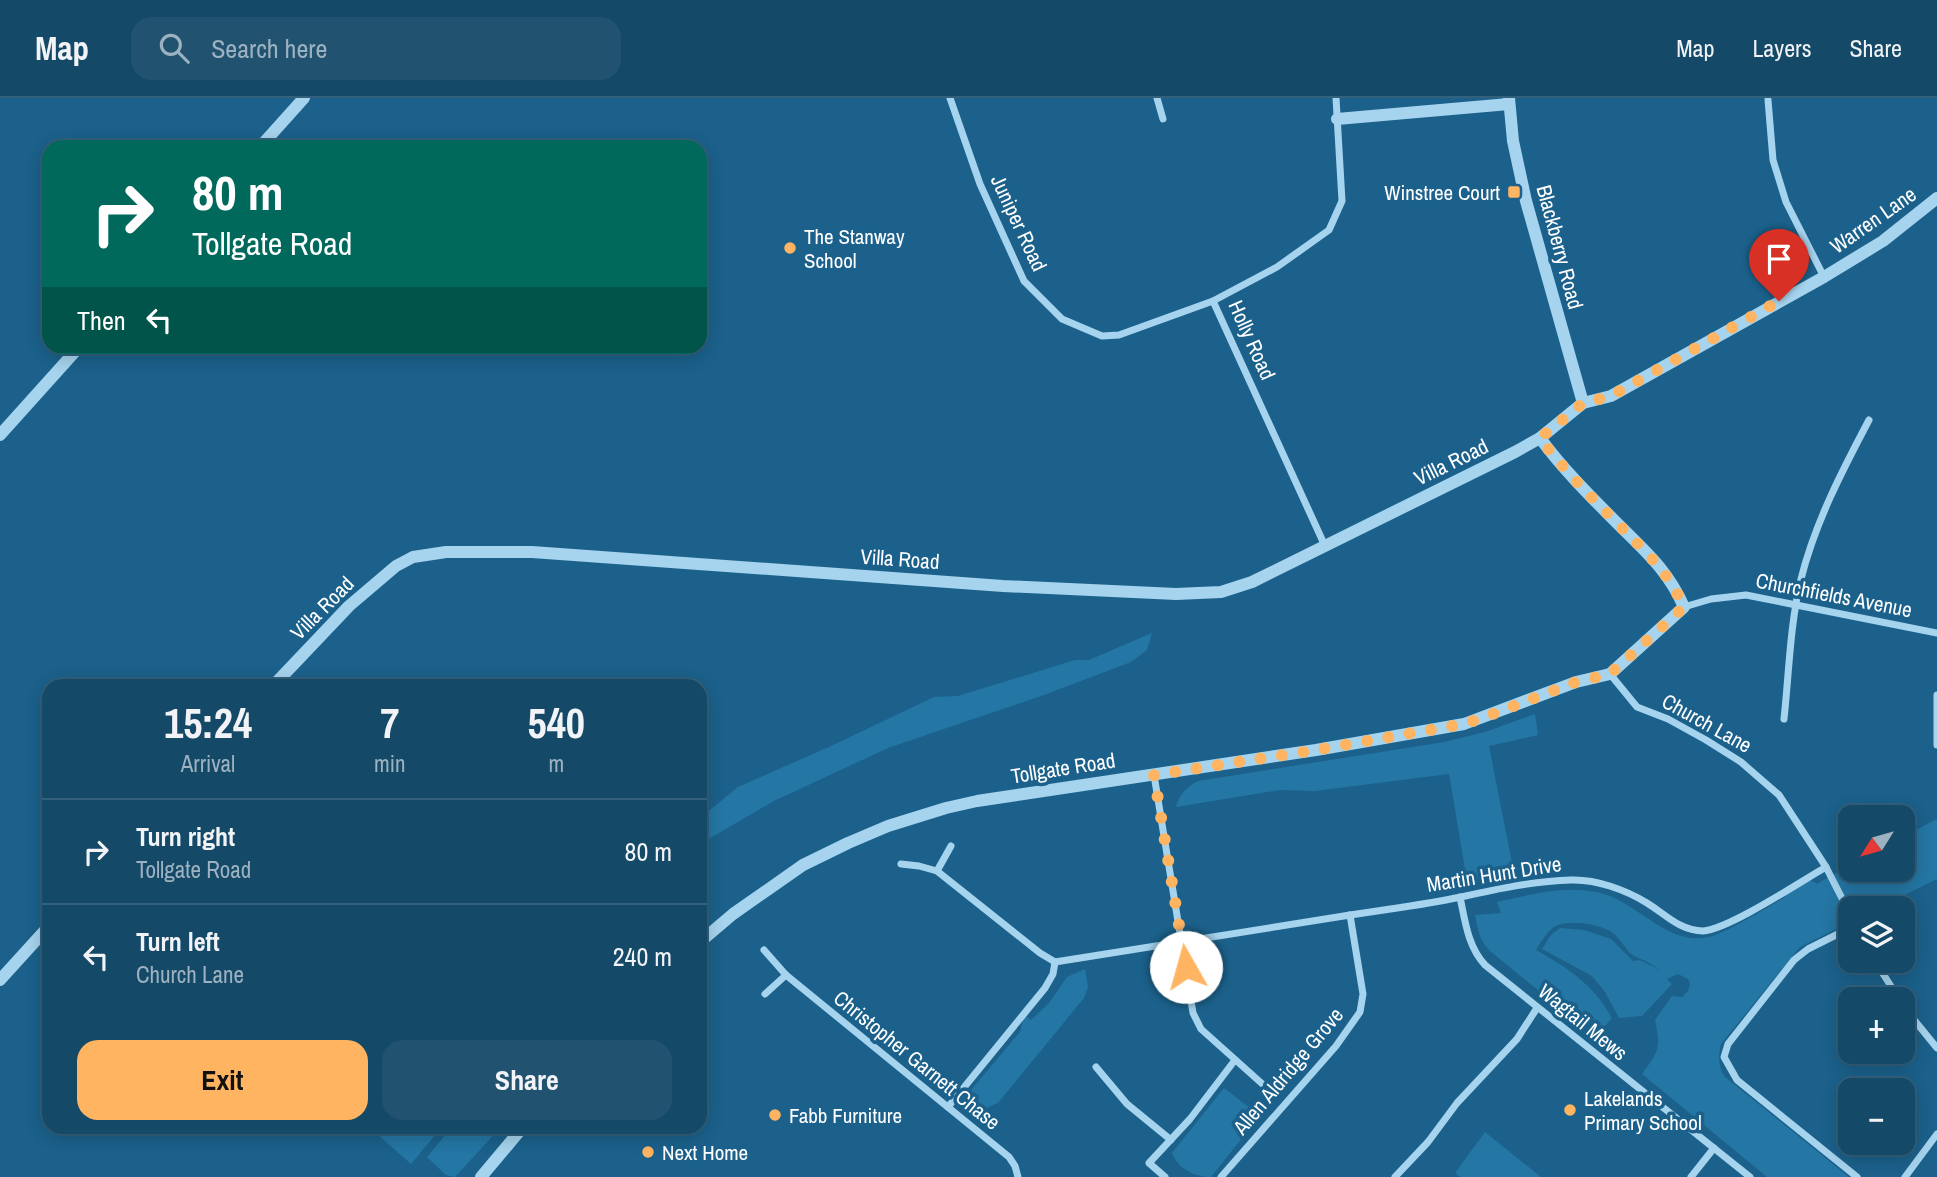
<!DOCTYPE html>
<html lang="en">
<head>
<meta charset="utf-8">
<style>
	body { margin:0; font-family:"Archivo Narrow",sans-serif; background:#215371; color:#f1f3f6; height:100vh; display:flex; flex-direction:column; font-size:26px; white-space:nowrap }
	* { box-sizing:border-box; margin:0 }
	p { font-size:23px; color:#9db2c0 }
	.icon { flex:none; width:38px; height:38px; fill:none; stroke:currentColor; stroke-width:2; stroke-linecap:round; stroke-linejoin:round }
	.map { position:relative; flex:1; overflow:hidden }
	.side { position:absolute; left:42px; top:581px; width:665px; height:455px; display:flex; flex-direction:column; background:#144968; border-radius:21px; box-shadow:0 4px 18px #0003,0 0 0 2px #33617c }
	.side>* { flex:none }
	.banner { position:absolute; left:42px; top:42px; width:665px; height:214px; border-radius:21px; box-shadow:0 4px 18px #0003,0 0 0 2px #33617c; background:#00695c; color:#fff; overflow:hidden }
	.needle { width:46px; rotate:233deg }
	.tools { position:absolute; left:1838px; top:707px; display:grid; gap:14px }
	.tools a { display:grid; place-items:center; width:77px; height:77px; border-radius:14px; background:#144968; box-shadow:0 4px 18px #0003,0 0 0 2px #33617c; font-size:35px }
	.pin { position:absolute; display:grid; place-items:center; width:60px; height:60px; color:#fff; margin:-72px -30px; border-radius:50% 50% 50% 0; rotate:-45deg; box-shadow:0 0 7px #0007 }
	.pin .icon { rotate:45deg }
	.me { position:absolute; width:77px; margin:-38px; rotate:353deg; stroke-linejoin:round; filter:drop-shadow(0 0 5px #0008) }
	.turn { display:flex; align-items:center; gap:24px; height:147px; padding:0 35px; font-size:32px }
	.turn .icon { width:91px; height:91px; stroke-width:2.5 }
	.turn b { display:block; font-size:49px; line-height:60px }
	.then { display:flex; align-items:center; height:66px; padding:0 35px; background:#0003; gap:14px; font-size:26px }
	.eta { display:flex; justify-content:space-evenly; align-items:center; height:119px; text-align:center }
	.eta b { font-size:42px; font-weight:800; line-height:49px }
	.primary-button { display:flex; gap:14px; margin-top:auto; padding:14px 35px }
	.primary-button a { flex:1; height:80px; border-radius:21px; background:#ffb462; color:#111; font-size:28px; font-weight:800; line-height:80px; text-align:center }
	.primary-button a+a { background:#215371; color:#f1f3f6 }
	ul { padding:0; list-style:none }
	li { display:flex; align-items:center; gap:21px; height:105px; padding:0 35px; border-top:2px solid #33617c }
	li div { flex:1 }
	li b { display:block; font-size:26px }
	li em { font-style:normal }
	header { display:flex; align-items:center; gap:42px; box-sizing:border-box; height:98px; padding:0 35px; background:#144968; border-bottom:2px solid #33617c }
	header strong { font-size:33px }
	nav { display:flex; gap:38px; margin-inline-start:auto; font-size:24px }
	.search { width:490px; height:63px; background:#215371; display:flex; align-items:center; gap:18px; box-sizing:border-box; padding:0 24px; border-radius:21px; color:#9db2c0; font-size:26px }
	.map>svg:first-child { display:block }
</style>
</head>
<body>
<header>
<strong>Map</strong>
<div class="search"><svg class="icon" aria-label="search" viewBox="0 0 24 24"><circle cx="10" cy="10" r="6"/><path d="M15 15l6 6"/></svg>Search here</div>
<nav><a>Map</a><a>Layers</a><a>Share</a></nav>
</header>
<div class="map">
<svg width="1937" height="1079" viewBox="0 0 1937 1079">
	<rect width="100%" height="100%" fill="#1b618b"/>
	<g fill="#2476a4">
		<path d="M1152,535L1147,552L1131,564L1044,597L888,650L774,703L700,746V720L738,689L831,648L934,599L958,598L1075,562H1089Z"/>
		<path d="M1535,616L1538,637L1489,648L1514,775L1467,783L1449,676L1315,693L1280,692L1176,709C1180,696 1185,690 1198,683L1444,644L1485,634Z"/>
		<path d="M1937,721V781L1878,810H1850V824L1800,849L1721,946C1718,957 1718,969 1725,979L1849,1079H1767L1642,976C1659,953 1661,950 1655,922L1672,898L1682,899L1688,893L1690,886L1688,881L1678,876L1667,881L1672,886L1642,918L1619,920L1605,894L1592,878L1542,851L1551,837L1560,830L1584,832L1611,841L1633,863L1640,862L1660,872C1651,866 1645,862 1636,859C1627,855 1621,841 1613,835C1600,826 1573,822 1558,827C1548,831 1542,843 1536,852C1568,870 1594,887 1612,920L1595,939L1490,853C1479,842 1478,832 1475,817L1501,815L1497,804C1533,796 1571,785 1607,797C1640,808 1670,848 1708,839C1727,835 1765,810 1784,800L1789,791L1807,780L1817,786L1850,767V772H1902V739Z"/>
		<path d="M1085,871L1088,889L1084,900L998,1005L984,1011L975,1022L963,1011L965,999L1020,934L1023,922L1026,918L1031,922L1049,905L1067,879Z"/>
		<path d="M1224,990L1255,1014L1258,1020L1211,1079C1195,1079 1178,1071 1172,1055Z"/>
		<path d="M369,1029H442L411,1066Z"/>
		<path d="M452,1029H501L455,1079L446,1077L427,1059Z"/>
		<path d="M1485,1034L1541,1079H1460L1455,1075Z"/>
	</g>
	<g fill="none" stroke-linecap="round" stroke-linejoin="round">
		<g stroke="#a6d3ed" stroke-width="7">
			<path d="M950,0L980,86L1024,183L1062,221L1102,238L1119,237L1213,203"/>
			<path d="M1157,0L1163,21"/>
			<path d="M1768,2L1773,62L1786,104L1824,179"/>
			<path d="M1325,448L1213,203L1277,169L1329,132L1342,103L1336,0"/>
			<path d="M1684,509L1711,501L1746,497L1937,535"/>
			<path d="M1610,576L1637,609L1668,621L1706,642L1741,664L1779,697L1826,769L1850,816"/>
			<path d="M1937,597V647"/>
			<path d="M1784,621C1789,575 1790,526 1801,481C1815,425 1842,373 1869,322"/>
			<path d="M1154,677L1193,915L1201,931L1268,991"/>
			<path d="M901,766L919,768L937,773L1040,855L1055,864L1350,817L1363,896L1360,914L1336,948L1221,1079"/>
			<path d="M937,773L951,748"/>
			<path d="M1460,799C1465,823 1468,849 1485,867L1750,1079"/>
			<path d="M1350,817C1387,811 1424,807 1461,799C1497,791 1534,783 1571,782C1596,781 1626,792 1647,805C1665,816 1680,833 1703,833C1729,831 1800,784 1826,769"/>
			<path d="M1850,830L1808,851L1794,862L1728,946L1724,959L1737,982L1857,1079"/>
			<path d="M764,852L786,877L1009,1059L1015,1068L1018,1079"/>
			<path d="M1875,863L1899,901"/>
			<path d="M765,896L786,877"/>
			<path d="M1902,907L1937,950"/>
			<path d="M1096,969L1127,1006L1171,1042"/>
			<path d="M948,1009L1045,890L1053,876L1055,864"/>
			<path d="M1165,1079L1149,1065L1190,1021L1235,962"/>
			<path d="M1395,1079L1428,1044L1457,1005L1517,941L1537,910"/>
			<path d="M1691,1079L1714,1050"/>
			<path d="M1905,1079L1937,1036"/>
		</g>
		<g stroke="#a6d3ed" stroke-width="12">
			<path d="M1509,0L1513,43L1526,103L1583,305"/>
			<path d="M1337,21L1509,6"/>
			<path d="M260,49L304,0"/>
			<path d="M0,337L80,248"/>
			<path d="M273,588L349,508L396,468L413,459L446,454H532L1003,488L1176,496L1221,494L1252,484L1515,354L1540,340L1583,305L1611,298L1824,179L1883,143L1937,100"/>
			<path d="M700,844L733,816L803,767L848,745L888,728L946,710L977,703L1316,652L1464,626L1576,584L1610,576L1684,509C1668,472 1645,453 1617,425C1590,398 1562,370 1540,340"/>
			<path d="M0,882L49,828"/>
			<path d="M481,1079L523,1029"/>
		</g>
	</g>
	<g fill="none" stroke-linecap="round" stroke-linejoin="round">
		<path stroke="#ffb462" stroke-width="12" stroke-dasharray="0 21.6" d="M1186,869L1154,677L1316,652L1464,626L1485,619L1576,584L1610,576L1684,509C1667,472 1645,453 1617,425C1590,398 1562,370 1540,340L1583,305L1611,298L1779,203"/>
	</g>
	<g fill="#ffb462" stroke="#1b618b" stroke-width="2.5">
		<rect x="1507" y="87" width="14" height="14" rx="3.5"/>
		<circle cx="790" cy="150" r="7"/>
		<circle cx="1570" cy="1012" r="7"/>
		<circle cx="775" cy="1017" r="7"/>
		<circle cx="648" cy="1054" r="7"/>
	</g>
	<g text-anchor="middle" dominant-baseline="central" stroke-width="7" stroke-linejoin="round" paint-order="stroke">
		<g font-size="21" fill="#fff" stroke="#1b618b" text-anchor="start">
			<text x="1500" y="94" text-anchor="end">Winstree Court</text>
			<text x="804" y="138">The Stanway<tspan x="804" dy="24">School</tspan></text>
			<text x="1584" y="1000">Lakelands<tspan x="1584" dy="24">Primary School</tspan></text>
			<text x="789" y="1017">Fabb Furniture</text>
			<text x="662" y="1054">Next Home</text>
		</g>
		<g font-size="21" fill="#fff" stroke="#1b618b">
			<text transform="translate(1873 122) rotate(-35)">Warren Lane</text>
			<text transform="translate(1019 125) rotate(65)">Juniper Road</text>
			<text transform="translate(1560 149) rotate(75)">Blackberry Road</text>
			<text transform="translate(1252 242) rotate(66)">Holly Road</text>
			<text transform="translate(1451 364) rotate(-26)">Villa Road</text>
			<text transform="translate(900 461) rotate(4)">Villa Road</text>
			<text transform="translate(1834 497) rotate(11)">Churchfields Avenue</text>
			<text transform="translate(322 510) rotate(-45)">Villa Road</text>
			<text transform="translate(1707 625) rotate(29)">Church Lane</text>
			<text transform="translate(1063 670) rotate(-9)">Tollgate Road</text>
			<text transform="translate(1494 776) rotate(-9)">Martin Hunt Drive</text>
			<text transform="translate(1583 924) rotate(39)">Wagtail Mews</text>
			<text transform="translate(917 962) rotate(39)">Christopher Garnett Chase</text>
			<text transform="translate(1288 973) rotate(-50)">Allen Aldridge Grove</text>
		</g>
	</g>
</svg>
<div class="tools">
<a><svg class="needle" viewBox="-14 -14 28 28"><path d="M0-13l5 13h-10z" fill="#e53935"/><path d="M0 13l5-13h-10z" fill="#9db2c0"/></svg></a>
<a><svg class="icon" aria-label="layers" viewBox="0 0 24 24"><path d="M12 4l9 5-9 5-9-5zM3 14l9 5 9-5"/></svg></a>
<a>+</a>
<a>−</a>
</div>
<div class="pin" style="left:1779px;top:203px;background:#d93025"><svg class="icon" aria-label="arrive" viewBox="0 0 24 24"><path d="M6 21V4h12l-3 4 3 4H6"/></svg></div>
<svg class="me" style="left:1186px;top:869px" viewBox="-20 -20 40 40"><circle r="19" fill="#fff"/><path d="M0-13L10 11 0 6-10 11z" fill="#ffb462"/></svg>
<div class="banner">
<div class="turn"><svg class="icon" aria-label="right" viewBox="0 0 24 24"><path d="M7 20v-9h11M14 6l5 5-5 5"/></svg><div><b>80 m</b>Tollgate Road</div></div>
<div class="then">Then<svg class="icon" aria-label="left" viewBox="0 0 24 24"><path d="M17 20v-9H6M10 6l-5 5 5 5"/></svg></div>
</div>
<section class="side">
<div class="eta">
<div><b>15:24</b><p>Arrival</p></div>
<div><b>7</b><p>min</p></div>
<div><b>540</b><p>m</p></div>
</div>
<ul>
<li><svg class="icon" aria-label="right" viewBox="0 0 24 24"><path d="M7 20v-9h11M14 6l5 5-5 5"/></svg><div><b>Turn right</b><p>Tollgate Road</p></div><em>80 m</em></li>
<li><svg class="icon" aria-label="left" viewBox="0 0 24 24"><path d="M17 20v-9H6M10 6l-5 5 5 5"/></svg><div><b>Turn left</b><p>Church Lane</p></div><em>240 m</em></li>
</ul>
<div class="primary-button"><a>Exit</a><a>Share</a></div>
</section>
</div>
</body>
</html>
